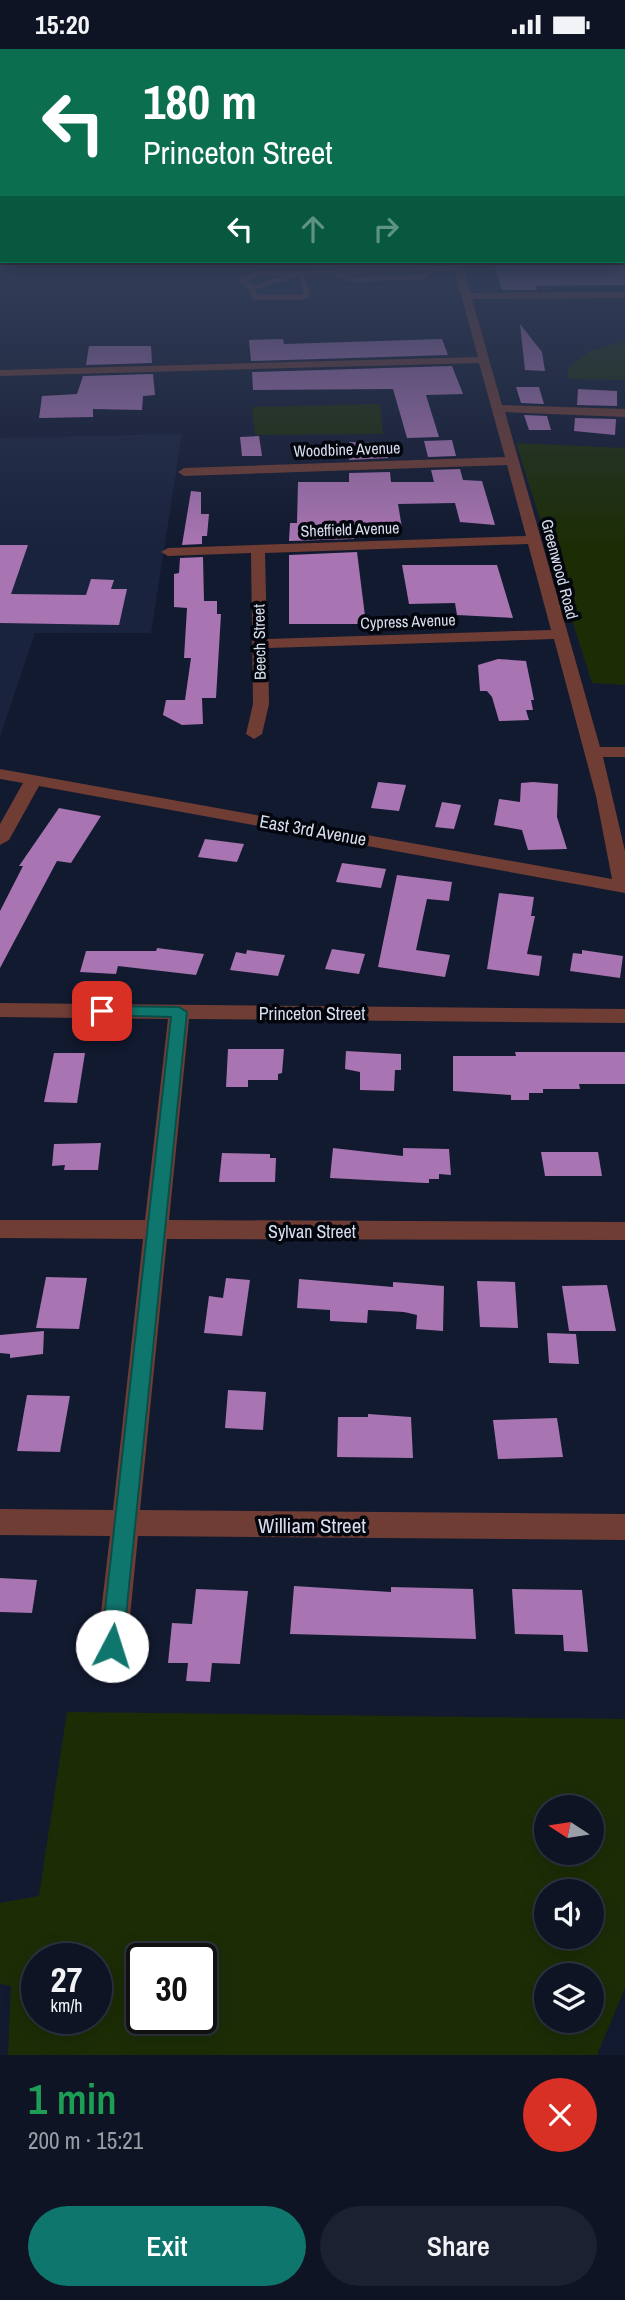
<!DOCTYPE html>
<html lang="en">
<head>
<meta charset="utf-8">
<style>
	body { margin:0; font-family:"Archivo Narrow",sans-serif; background:#1c2131; color:#f1f3f6; height:100vh; display:flex; flex-direction:column; font-size:26px; white-space:nowrap }
	* { box-sizing:border-box; margin:0 }
	p { font-size:23px; color:#9b9ea6 }
	.icon { flex:none; width:38px; height:38px; fill:none; stroke:currentColor; stroke-width:2; stroke-linecap:round; stroke-linejoin:round }
	.map { position:relative; height:2006px; overflow:hidden }
	.details { display:flex; flex-direction:column; background:#0e1424; flex:1 }
	.details>* { flex:none }
	.top-card { position:absolute; left:0px; top:0px; width:626px; height:214px; box-shadow:0 4px 18px #0003,0 0 0 2px #2e3341; background:#0b6e4f; color:#fff; overflow:hidden }
	.needle { width:46px; rotate:282deg }
	.controls { position:absolute; left:534px; top:1746px; display:grid; gap:14px }
	.controls a { display:grid; place-items:center; width:70px; height:70px; border-radius:50%; background:#0e1424; box-shadow:0 4px 18px #0003,0 0 0 2px #2e3341; font-size:35px }
	.speed { position:absolute; left:21px; top:1894px; display:flex; gap:14px; font-size:35px; font-weight:700; text-align:center }
	.speed>* { display:grid; place-content:center; width:91px; height:91px; border-radius:50%; background:#0e1424; box-shadow:0 4px 18px #0003,0 0 0 2px #2e3341; line-height:1 }
	.speed small { font-size:18px; font-weight:400 }
	.speed .limit { border:4px solid #111; border-radius:10px; background:#fff; color:#111 }
	.pin { position:absolute; display:grid; place-items:center; width:60px; height:60px; color:#fff; margin:-30px; border-radius:14px; box-shadow:0 4px 10px #0006 }
	.me { position:absolute; width:77px; margin:-38px; rotate:5deg; stroke-linejoin:round; filter:drop-shadow(0 0 5px #0008) }
	.turn { display:flex; align-items:center; gap:24px; height:147px; padding:0 28px; font-size:32px }
	.turn .icon { width:91px; height:91px; stroke-width:2.5 }
	.turn b { display:block; font-size:49px; line-height:60px }
	.lanes { display:flex; align-items:center; height:66px; padding:0 28px; background:#0003; justify-content:center; gap:35px; direction:ltr }
	.lanes .off { opacity:.35 }
	.round { display:grid; place-items:center; flex:none; width:74px; height:74px; border-radius:37px; background:#1c2131 }
	.overview { display:flex; align-items:center; justify-content:space-between; height:119px; padding:0 28px }
	h1 { font-size:42px; font-weight:600; line-height:52px; color:#1e9e55 }
	.cta { display:flex; gap:14px; margin-top:auto; padding:14px 28px }
	.cta a { flex:1; height:80px; border-radius:42px; background:#0f766e; color:#fff; font-size:28px; font-weight:600; line-height:80px; text-align:center }
	.cta a+a { background:#1c2131; color:#f1f3f6 }
	.status { display:flex; justify-content:space-between; align-items:center; height:49px; padding:0 35px; background:#0e1424; direction:ltr }
	.status svg { height:19px; fill:currentColor }
	.map>svg:first-child { display:block }
</style>
</head>
<body>
<div class="status"><b>15:20</b><svg viewBox="0 0 49 12"><path d="M0 12V9h3v3zM5 12V6h3v6zM10 12V3h3v9zM15 12V0h3v12zM26 1h20v11H26zM47 4h2v5h-2z"/></svg></div>
<div class="map">
<svg width="625" height="2006" viewBox="0 0 625 2006">
	<rect width="100%" height="100%" fill="#121a30"/>
	<path fill="#19233e" d="M182,385L151,584H35L0,688V389Z"/>
	<g fill="#1c2d06" fill-rule="evenodd">
		<path d="M625,292V331L569,330L568,319L590,302Z"/>
		<path d="M380,355L383,385L255,386L252,358Z"/>
		<path d="M516,394L625,399V636L592,634Z"/>
		<path d="M67,1663L625,1670V1939L597,2006H8L11,1937L0,1935V1854L39,1847ZM546,1759H592V1804H546ZM546,1843H592V1888H546ZM96,1909V1969H37V1909ZM201,1909V1969H142V1909ZM546,1927H592V1972H546Z"/>
	</g>
	<g fill="#a874b1">
		<path d="M493,213H625V236L536,237L537,241H502Z"/>
		<path d="M520,275L542,303L545,322L525,321Z"/>
		<path d="M283,290L284,295L442,290L448,306L251,312L249,291Z"/>
		<path d="M89,297H151L152,314L86,316Z"/>
		<path d="M452,317L463,345L426,346L439,388L407,389L393,340L253,341L252,323Z"/>
		<path d="M153,325L155,346L143,347L142,361L93,360V368L39,369L42,347L77,345L83,327Z"/>
		<path d="M516,338H539L544,355L521,354Z"/>
		<path d="M578,340L617,342V357L577,356Z"/>
		<path d="M524,366L547,367L551,381H529Z"/>
		<path d="M575,369L616,370L615,386L574,382Z"/>
		<path d="M259,387L262,407H242L240,388Z"/>
		<path d="M452,391L456,407L428,408L424,392Z"/>
		<path d="M349,393L387,394L388,409L349,411Z"/>
		<path d="M460,420L463,431L482,432L495,476L460,473L455,454L398,455L402,479H395L396,482L353,483L354,490L289,492L290,474H297L298,433H349V424L390,423L391,433H434L431,421Z"/>
		<path d="M191,442L201,443V465H209L207,487H202V495L182,496Z"/>
		<path d="M0,496H28L11,545L86,546L91,530L114,531L111,540H127L119,576L0,574Z"/>
		<path d="M357,503L366,575H289V506Z"/>
		<path d="M203,508L204,552H217V565H221L216,649H202L203,675L182,676L163,666L166,651H185L191,609H184L187,559L174,558V525L179,524L180,509Z"/>
		<path d="M402,516H497L513,569L457,566L455,554L409,555Z"/>
		<path d="M498,610L526,612L534,651H531L533,661H526L529,671L499,672L492,648L487,642H480L478,616Z"/>
		<path d="M378,733L406,736L399,762L371,759Z"/>
		<path d="M533,733L558,735L557,768L567,800L528,801L522,781L494,776L499,750L520,753L521,734Z"/>
		<path d="M442,753L461,756L454,780L435,778Z"/>
		<path d="M59,759L101,767L71,814L57,812L0,919V862L23,817H19Z"/>
		<path d="M205,790L244,795L237,813L198,808Z"/>
		<path d="M342,814L386,820L381,839L336,833Z"/>
		<path d="M397,826L452,833L449,852L427,850L416,901L450,906L445,928L378,918Z"/>
		<path d="M499,844L534,848L531,867H535L527,905L542,907L539,927L487,920Z"/>
		<path d="M157,899L204,905L196,926L118,917L116,925L80,923L86,902H156Z"/>
		<path d="M332,900L365,905L359,925L325,920Z"/>
		<path d="M247,901L285,906L278,927L230,921L236,903L246,905Z"/>
		<path d="M582,901L623,907L620,929L570,922L573,904L582,905Z"/>
		<path d="M228,1000H284L282,1024L278,1025V1031H248V1038H226Z"/>
		<path d="M346,1002L401,1005V1021H395L394,1042L360,1041V1023L345,1020Z"/>
		<path d="M515,1003H625V1035H579L580,1040H543V1044H529V1051H511V1046L453,1042V1007H516Z"/>
		<path d="M54,1004H85L77,1054L44,1053Z"/>
		<path d="M101,1094L98,1121H64L65,1116L52,1117L54,1095Z"/>
		<path d="M333,1099L403,1107V1099L449,1100L451,1126L439,1125V1130H429V1134H425L330,1129Z"/>
		<path d="M541,1103H598L602,1127H545Z"/>
		<path d="M222,1104L270,1105V1109H276L275,1133H219Z"/>
		<path d="M46,1228L87,1229L79,1280L36,1279Z"/>
		<path d="M226,1229L250,1231L242,1287L204,1284L209,1247L223,1249Z"/>
		<path d="M299,1230L393,1238V1233L444,1237L443,1282L416,1280L417,1266L404,1263L368,1261L367,1274L330,1272V1261L297,1259Z"/>
		<path d="M477,1232L515,1233L518,1279L480,1278Z"/>
		<path d="M607,1236L616,1282H569L562,1237Z"/>
		<path d="M44,1282L43,1305L10,1309V1305L0,1304V1286Z"/>
		<path d="M547,1284L576,1285L579,1315L549,1314Z"/>
		<path d="M228,1341L266,1343L263,1381L225,1379Z"/>
		<path d="M27,1346L70,1347L60,1403L17,1402Z"/>
		<path d="M368,1365L411,1368L413,1409L337,1408L338,1368H368Z"/>
		<path d="M557,1369L563,1408L498,1410L493,1371Z"/>
		<path d="M0,1529L37,1531L32,1564L0,1563Z"/>
		<path d="M294,1537L391,1543V1538L473,1540L476,1590L290,1585Z"/>
		<path d="M196,1540L248,1542L240,1615L212,1614L210,1633L186,1632L188,1614H168L172,1574L192,1575Z"/>
		<path d="M512,1540L582,1541L588,1603L564,1602L563,1586L515,1585Z"/>
	</g>
	<g fill="none" stroke-linecap="round" stroke-linejoin="round">
		<g stroke="#703d34" stroke-width="5">
			<path d="M336,213L338,226L351,230L423,228L429,224L428,215"/>
			<path d="M260,224H301L253,239L241,232Z"/>
			<path d="M253,239L254,248H303L307,246L301,224L459,219"/>
		</g>
		<g fill="#703d34" fill-rule="evenodd">
			<path d="M452,213H462L471,244L625,243V249L472,250L502,356L625,360V368L505,363L600,698H625V708H603L625,802V844L39,737L9,791L0,796V775L23,734L0,730V720L612,830L596,747L554,590L268,599L269,655L262,685L254,690L246,685L253,655L251,504L168,507L161,503L168,499L526,487L507,416L184,427L178,423L184,419L505,408L479,314L0,327V321L478,308ZM528,495L551,581L267,590L265,504Z"/>
			<path d="M0,954L625,960V974L189,970L169,1171L625,1173V1191L167,1190L140,1461L625,1465V1491L138,1487L127,1597L122,1607L112,1612L102,1607L97,1597L110,1487L0,1486V1460L113,1461L143,1190L0,1189V1171H145L168,970L0,968Z"/>
		</g>
	</g>
	<linearGradient id="sky" x2="0" y2="1"><stop stop-color="#0a0e1a"/><stop offset="0.43" stop-color="#333e59"/><stop offset="1" stop-color="#333e59" stop-opacity="0"/></linearGradient>
	<rect width="625" height="493" fill="url(#sky)"/>
	<path fill="#0f766e" stroke="#0a4d48" stroke-width="2" d="M102,957L179,958L187,963L123,1597L120,1604L112,1608L104,1604L101,1597L171,968L97,966V958Z"/>
	<g text-anchor="middle" dominant-baseline="central" stroke-width="7" stroke-linejoin="round" paint-order="stroke">
		<g font-size="16" fill="#d7deed" stroke="#04060e">
			<text transform="translate(347 400) rotate(-2)">Woodbine Avenue</text>
			<text transform="translate(350 480) rotate(-2)">Sheffield Avenue</text>
			<text transform="translate(560 520) rotate(75)">Greenwood Road</text>
			<text transform="translate(408 572) rotate(-2)">Cypress Avenue</text>
			<text transform="translate(259 593) rotate(-91)">Beech Street</text>
		</g>
		<g font-size="18" fill="#d7deed" stroke="#04060e">
			<text transform="translate(313 781) rotate(10)">East 3rd Avenue</text>
			<text x="312" y="964">Princeton Street</text>
			<text x="312" y="1182">Sylvan Street</text>
		</g>
		<g font-size="21" fill="#d7deed" stroke="#04060e">
			<text x="312" y="1476">William Street</text>
		</g>
	</g>
</svg>
<div class="controls">
<a><svg class="needle" viewBox="-14 -14 28 28"><path d="M0-13l5 13h-10z" fill="#e53935"/><path d="M0 13l5-13h-10z" fill="#9b9ea6"/></svg></a>
<a><svg class="icon" aria-label="sound" viewBox="0 0 24 24"><path d="M4 9h4l5-4v14l-5-4H4zM17 9q2 3 0 6"/></svg></a>
<a><svg class="icon" aria-label="layers" viewBox="0 0 24 24"><path d="M12 4l9 5-9 5-9-5zM3 14l9 5 9-5"/></svg></a>
</div>
<div class="speed"><div>27<small>km/h</small></div><div class="limit">30</div></div>
<div class="pin" style="left:102px;top:962px;background:#d93025"><svg class="icon" aria-label="arrive" viewBox="0 0 24 24"><path d="M6 21V4h12l-3 4 3 4H6"/></svg></div>
<svg class="me" style="left:112px;top:1597px" viewBox="-20 -20 40 40"><circle r="19" fill="#fff"/><path d="M0-13L10 11 0 6-10 11z" fill="#0f766e"/></svg>
<div class="top-card">
<div class="turn"><svg class="icon" aria-label="left" viewBox="0 0 24 24"><path d="M17 20v-9H6M10 6l-5 5 5 5"/></svg><div><b>180 m</b>Princeton Street</div></div>
<div class="lanes"><svg class="icon" aria-label="left" viewBox="0 0 24 24"><path d="M17 20v-9H6M10 6l-5 5 5 5"/></svg><svg class="icon off" aria-label="ahead" viewBox="0 0 24 24"><path d="M12 20V5M6 11l6-6 6 6"/></svg><svg class="icon off" aria-label="right" viewBox="0 0 24 24"><path d="M7 20v-9h11M14 6l5 5-5 5"/></svg></div>
</div>
</div>
<section class="details">
<div class="overview"><div><h1>1 min</h1><p>200 m · 15:21</p></div><a class="round" style="background:#d93025;color:#fff"><svg class="icon" aria-label="close" viewBox="0 0 24 24"><path d="M6 6l12 12M18 6L6 18"/></svg></a></div>
<div class="cta"><a>Exit</a><a>Share</a></div>
</section>
</body>
</html>
